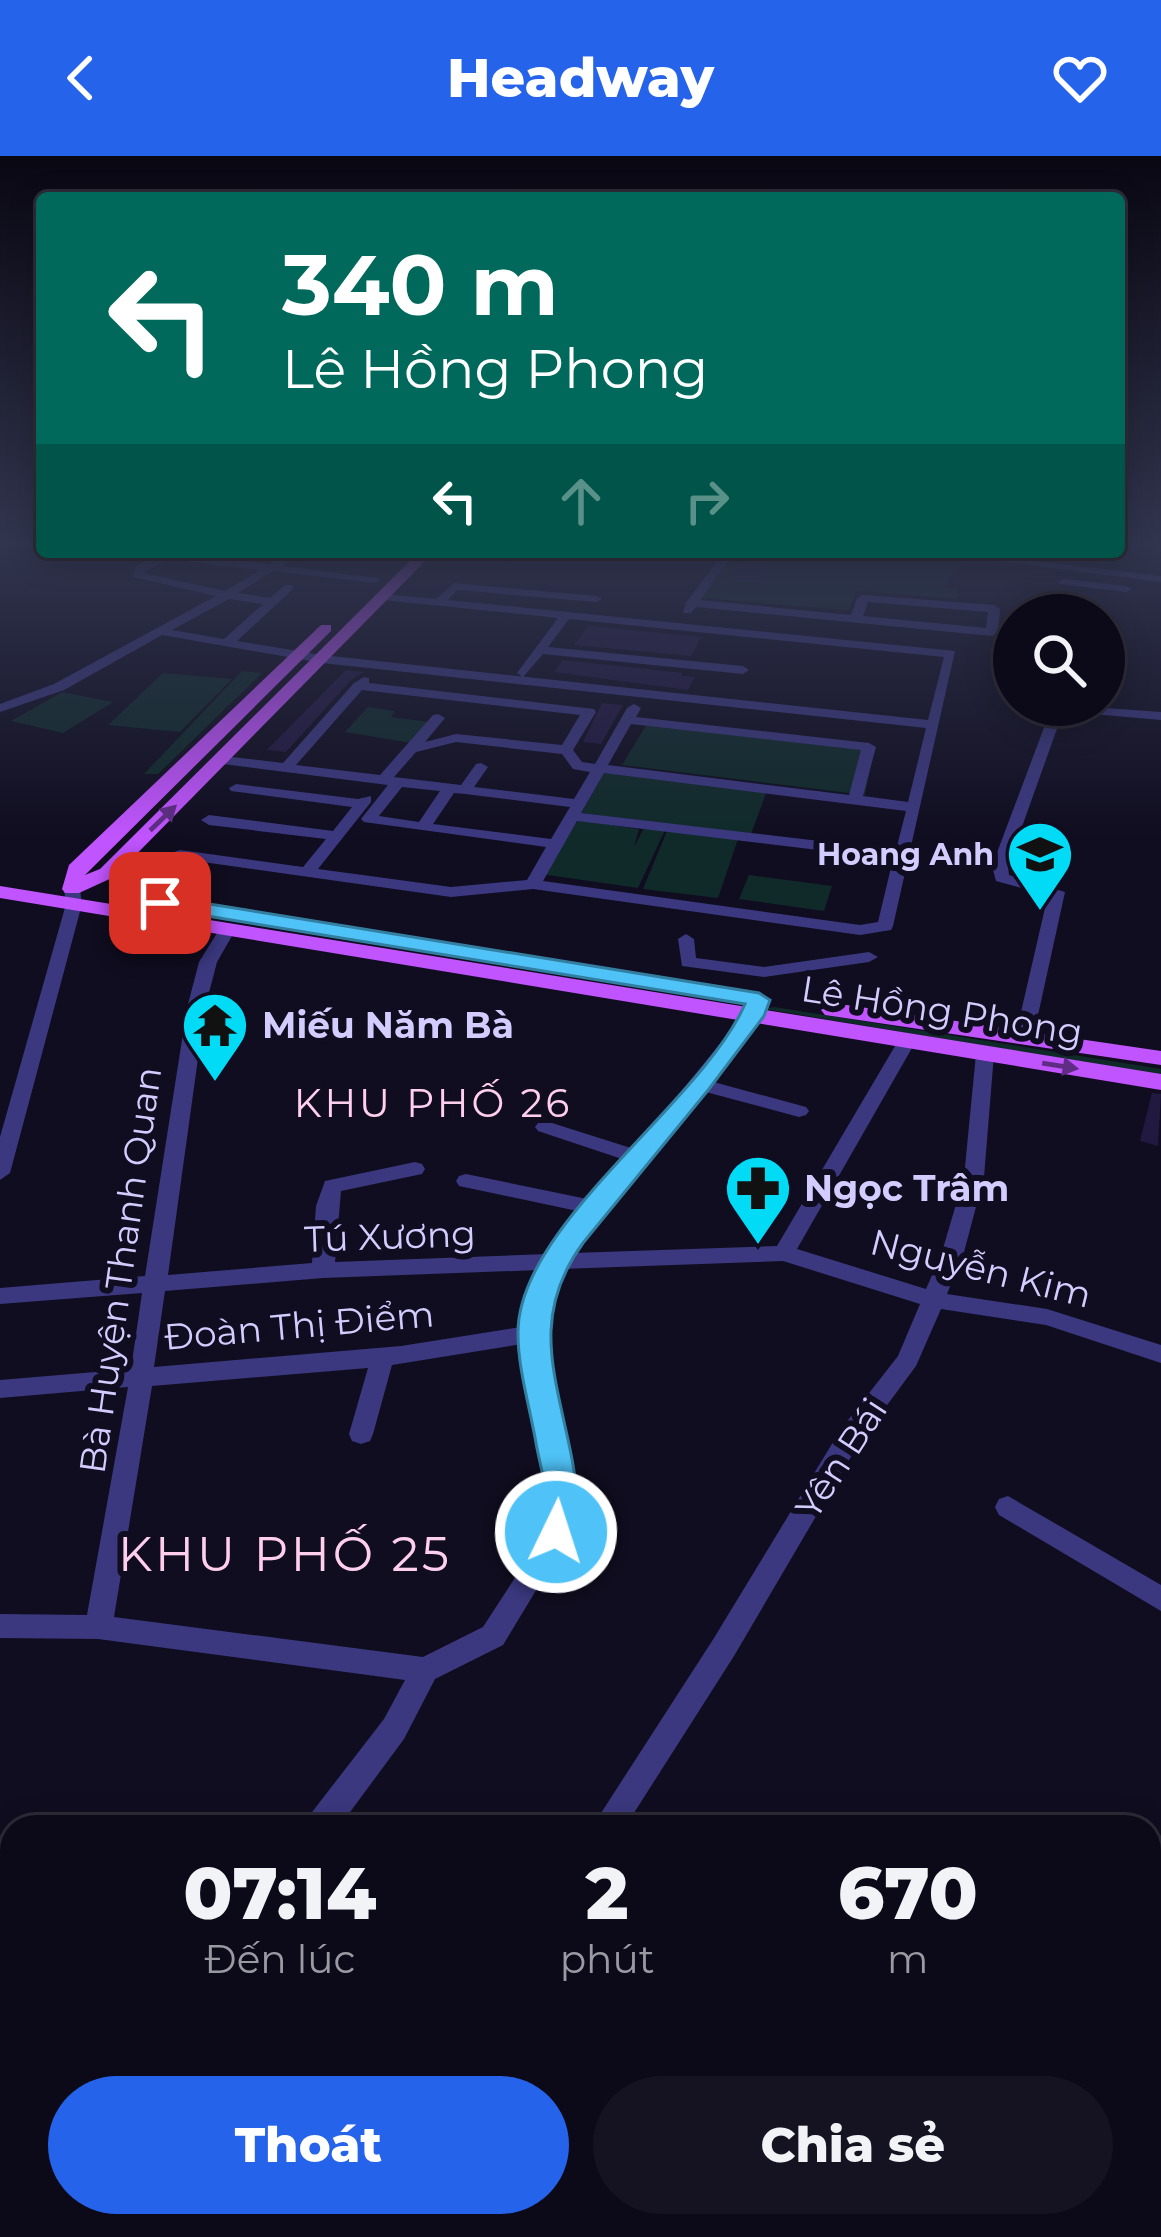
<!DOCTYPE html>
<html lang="vi">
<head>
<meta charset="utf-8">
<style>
	body { margin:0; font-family:Montserrat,sans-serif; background:#151321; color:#f1f3f6; height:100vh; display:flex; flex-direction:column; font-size:45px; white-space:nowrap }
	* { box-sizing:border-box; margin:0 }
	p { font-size:39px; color:#9a9aa2 }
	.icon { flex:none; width:66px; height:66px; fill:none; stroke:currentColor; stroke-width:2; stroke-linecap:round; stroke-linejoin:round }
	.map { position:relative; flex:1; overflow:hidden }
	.details { position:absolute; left:0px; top:1659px; width:1161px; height:423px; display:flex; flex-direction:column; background:#0c0a18; border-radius:36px 36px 0 0; box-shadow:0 6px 30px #0003,0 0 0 3px #2c2b37 }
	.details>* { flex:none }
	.top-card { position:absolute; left:36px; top:36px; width:1089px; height:366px; border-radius:12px; box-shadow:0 6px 30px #0003,0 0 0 3px #2c2b37; background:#00695c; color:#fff; overflow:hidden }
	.buttons { position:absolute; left:993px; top:438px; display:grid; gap:24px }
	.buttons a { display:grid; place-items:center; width:132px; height:132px; border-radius:50%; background:#0c0a18; box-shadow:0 6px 30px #0003,0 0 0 3px #2c2b37; font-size:60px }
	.pin { position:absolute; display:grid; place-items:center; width:102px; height:102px; color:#fff; margin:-51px; border-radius:24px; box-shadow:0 6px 18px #0006 }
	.me { position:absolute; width:132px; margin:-66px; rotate:4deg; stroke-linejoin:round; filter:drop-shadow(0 0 9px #0008) }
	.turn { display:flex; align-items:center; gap:42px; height:252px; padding:0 48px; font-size:54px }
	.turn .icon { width:156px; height:156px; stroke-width:2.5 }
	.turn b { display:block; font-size:84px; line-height:102px }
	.lanes { display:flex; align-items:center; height:114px; padding:0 48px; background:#0003; justify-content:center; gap:60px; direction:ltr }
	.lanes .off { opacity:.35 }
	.eta { display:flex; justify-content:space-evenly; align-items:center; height:204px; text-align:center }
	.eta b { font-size:72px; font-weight:800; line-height:84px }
	.button { display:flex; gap:24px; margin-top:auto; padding:24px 48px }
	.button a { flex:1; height:138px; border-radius:72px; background:#2563eb; color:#fff; font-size:48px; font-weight:800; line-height:138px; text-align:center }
	.button a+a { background:#151321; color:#f1f3f6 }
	header { display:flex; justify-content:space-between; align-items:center; height:156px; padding:0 48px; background:#2563eb; color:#fff; font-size:54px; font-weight:800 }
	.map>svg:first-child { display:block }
</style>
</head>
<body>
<header><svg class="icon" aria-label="back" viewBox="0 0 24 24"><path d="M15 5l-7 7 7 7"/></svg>Headway<svg class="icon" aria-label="heart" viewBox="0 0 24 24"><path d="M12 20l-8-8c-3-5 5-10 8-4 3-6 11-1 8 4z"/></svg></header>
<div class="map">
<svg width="1161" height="2081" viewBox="0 0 1161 2081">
	<rect width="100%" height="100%" fill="#100d20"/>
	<g fill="#102a2a">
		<path d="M734,396H875L963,406L943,431L957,433L958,443L857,435L849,454H842L701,442Z"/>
		<path d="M242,515L262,517L158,618H144Z"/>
		<path d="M163,517L232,523L180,576L108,569Z"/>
		<path d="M62,536L113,546L63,577L11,565Z"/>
		<path d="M368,551L395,555L391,561L429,566L412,587L345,576Z"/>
		<path d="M647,568L874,592L865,639L622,609Z"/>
		<path d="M606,613L768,632L751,678L581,657Z"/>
		<path d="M578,664L639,673L634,691L645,670L666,672L638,732L541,718Z"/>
		<path d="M667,675L738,683L718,742L643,733Z"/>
		<path d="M749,719L832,730L824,755L739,743Z"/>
		<path d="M774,851L1161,913V919L765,853Z"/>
	</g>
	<g fill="#221941">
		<path d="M746,396H772L758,426L731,423Z"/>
		<path d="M589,470L701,481L691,500L574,489Z"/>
		<path d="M563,504L683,517L681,520L695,521L688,534L554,516Z"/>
		<path d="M346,514L364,516L351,524L286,596L267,594Z"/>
		<path d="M602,547L623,549L601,588L583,586Z"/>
		<path d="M1152,937L1161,938L1158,990L1140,985Z"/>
	</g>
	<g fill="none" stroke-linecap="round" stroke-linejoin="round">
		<g fill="#3b387f" fill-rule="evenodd">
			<path d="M163,396L269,408L288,396H301L282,410L378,422L380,424L374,427L273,415L238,437L270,442L285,429H293V433L237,485L322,499L928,564L944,501L569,463L548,491L743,510L749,514L743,518L543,498L523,521L517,517L558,462L383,444L377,441L383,438L436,443L454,427L596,440L602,443L596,446L457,434L448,444L955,495L893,770L891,774L860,779L533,733L451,741L174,702V696L180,694L303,711L326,683L209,669L201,664L209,659L333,675L352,651L231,635L229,632L236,628L358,643L371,640V646L318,713L451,731L527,724L546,691L364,666L361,663L388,629L223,608L216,604L223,600L283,607L354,527L364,521L369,522V527L594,553L596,556L573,594L582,606L595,608L627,552L634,548L641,552L636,561L869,587L876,591L863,640L908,646L926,572L322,507L162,479L64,534L0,556V548L54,528L216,440L133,421L136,410ZM167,403L260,414L225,435L143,417ZM229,443L263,448L224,483L172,474ZM362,534L580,559L562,589L456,578L425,586L445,562L438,558L433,559L380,619L296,609ZM631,568L861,594L849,639L608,609ZM456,586L562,598L573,613L590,616L574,643L474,631L488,611L481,607L476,608L461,629L394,621L416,596ZM604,617L906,655L896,694L581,657ZM402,631L440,635L419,666L379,660ZM454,637L465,638L570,651L551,683L433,668ZM577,665L893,703L878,766L860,769L543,725Z"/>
			<path d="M321,396H364L402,402L397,405Z"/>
			<path d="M724,396H734L700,444L851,459L857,442L863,439L994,449L1000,453L998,476L992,480L696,451L691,457H683L686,447ZM868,446L988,456L986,472L863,460Z"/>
			<path d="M926,396H959L1161,420V426Z"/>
			<path d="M1064,423L1126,430L1132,433L1126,436L1060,428L1058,426Z"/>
			<path d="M1063,549L1161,556V564L1070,556L1058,570L1008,710L1009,719L1065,736L1033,882L1024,888L1015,882L1048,739L996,725L992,710L1045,569Z"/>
			<path d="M72,728L80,733L82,748L10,1017L0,1024V981L66,748L64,733Z"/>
			<path d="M228,768L236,773L217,806L205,852L168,1119L312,1107L316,1050L325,1025L415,1006L422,1008L425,1013L422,1018L341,1035L335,1106L548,1098L582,1056L459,1030L456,1025L459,1020L466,1018L592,1044L625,1004L538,975L535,971L538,967H552L634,993L746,856L752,855L761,860L710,925L806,951L809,955L806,959L799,961L702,935L573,1097L777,1090L898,885L907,879L916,885L797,1093L926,1133L942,1096L964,1021L976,898L985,892L994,898L984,1021L964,1096L947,1138L1047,1153L1161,1189V1207L1046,1169L941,1153L916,1210L859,1287L734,1500L625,1671H592L714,1482L841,1273L898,1200L920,1148L783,1105L561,1113L547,1148L544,1178L576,1344L558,1398L503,1489L435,1523L404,1583L339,1671H305L309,1660L384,1563L405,1524L98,1483L0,1482V1458L87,1459L128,1231L0,1242V1224L131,1213L142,1137L0,1148V1132L145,1120L187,852L199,806L222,769ZM539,1114L525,1148L521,1171L401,1190L154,1211L165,1135L323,1122ZM522,1188L550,1344L533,1394L483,1471L423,1501L114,1461L152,1230L368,1212L349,1278L352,1285L361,1288L370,1285L373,1278L392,1209Z"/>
			<path d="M686,778L694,783L696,802L764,811L869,796L878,801L869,806L764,821L682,810L678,783Z"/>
			<path d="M1008,1340L1161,1429V1455L999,1359L995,1351L999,1343Z"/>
			<path d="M12,2056V2070H43L38,2081H0L2,2068Z"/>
			<path d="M344,2070H382L377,2081H339Z"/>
			<path d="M612,2070H658L663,2081H617Z"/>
		</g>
		<g fill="#c054fe" fill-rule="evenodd">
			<path d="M419,396H434L114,721L79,737H65L62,733L69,709L321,469H331V475L85,719L100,713Z"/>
			<path d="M0,730L1161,918V934L0,742Z"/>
			<path d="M833,847L1161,895V909L825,859L821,854L825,849Z"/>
		</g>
	</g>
	<defs><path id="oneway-solid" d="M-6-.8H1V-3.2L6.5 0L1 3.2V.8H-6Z" transform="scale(3)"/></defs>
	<g fill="#5f2d84">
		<use href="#oneway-solid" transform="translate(163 662) rotate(-44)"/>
		<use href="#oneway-solid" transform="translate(1060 910) rotate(9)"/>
	</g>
	<linearGradient id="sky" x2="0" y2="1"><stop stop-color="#090712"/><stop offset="0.57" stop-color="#31354e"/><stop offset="1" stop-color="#31354e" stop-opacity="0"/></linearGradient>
	<rect width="1161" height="680" fill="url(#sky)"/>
	<path fill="#4fc3f7" stroke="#337fa1" stroke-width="3" d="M160,740L759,837L770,844L764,860L709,933L583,1087C529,1161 556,1220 572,1303C577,1332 582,1358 568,1386L556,1390L544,1386C536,1370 546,1358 546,1341C545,1324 539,1304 536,1287C530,1252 518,1213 518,1178C516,1070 702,947 745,848L152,751L149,747Z"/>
	<defs>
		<symbol id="school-pin" viewBox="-11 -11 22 30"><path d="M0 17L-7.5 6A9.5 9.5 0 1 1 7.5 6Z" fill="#01dbf6" stroke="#100d20"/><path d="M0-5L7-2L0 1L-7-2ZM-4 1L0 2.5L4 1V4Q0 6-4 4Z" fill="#111"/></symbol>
		<symbol id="temple-pin" viewBox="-11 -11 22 30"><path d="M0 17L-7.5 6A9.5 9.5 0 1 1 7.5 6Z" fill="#01dbf6" stroke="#100d20"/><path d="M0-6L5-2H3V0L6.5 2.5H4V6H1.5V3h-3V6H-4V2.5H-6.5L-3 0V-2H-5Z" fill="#111"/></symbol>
		<symbol id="pharmacy-pin" viewBox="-11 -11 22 30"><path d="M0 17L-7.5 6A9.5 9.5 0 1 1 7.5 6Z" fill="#01dbf6" stroke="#100d20"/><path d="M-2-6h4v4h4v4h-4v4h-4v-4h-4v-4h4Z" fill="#111"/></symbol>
	</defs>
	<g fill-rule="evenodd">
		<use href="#school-pin" x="1002" y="660" width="76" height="104"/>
		<use href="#temple-pin" x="177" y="831" width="76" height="104"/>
		<use href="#pharmacy-pin" x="720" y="994" width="76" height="104"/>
	</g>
	<g text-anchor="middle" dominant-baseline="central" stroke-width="12" stroke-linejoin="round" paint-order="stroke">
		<g font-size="30" font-weight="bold" fill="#d3cdff" stroke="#100d20" text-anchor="end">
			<text x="994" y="698">Hoang Anh</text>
		</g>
		<g font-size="36" fill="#d3cdff" stroke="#100d20">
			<text transform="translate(942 854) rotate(9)">Lê Hồng Phong</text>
			<text transform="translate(390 1080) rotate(-2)">Tú Xương</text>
			<text transform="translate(981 1112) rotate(14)">Nguyễn Kim</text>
			<text transform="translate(120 1114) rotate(-82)">Bà Huyện Thanh Quan</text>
			<text transform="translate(299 1169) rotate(-5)">Đoàn Thị Điểm</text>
			<text transform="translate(841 1302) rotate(-57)">Yên Bái</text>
		</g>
		<g font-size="36" font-weight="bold" fill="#d3cdff" stroke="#100d20" text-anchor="start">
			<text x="262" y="869">Miếu Năm Bà</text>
			<text x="804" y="1032">Ngọc Trâm</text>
		</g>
		<g font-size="39" letter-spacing="3" fill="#ffcfed" stroke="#100d20">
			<text x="433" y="947">KHU PHỐ 26</text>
		</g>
		<g font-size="48" letter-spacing="3" fill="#ffcfed" stroke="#100d20">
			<text x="285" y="1398">KHU PHỐ 25</text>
		</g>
	</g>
</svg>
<div class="buttons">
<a><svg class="icon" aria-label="search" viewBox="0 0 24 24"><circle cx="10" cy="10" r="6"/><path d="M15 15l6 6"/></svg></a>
</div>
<div class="pin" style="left:160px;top:747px;background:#d93025"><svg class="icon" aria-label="arrive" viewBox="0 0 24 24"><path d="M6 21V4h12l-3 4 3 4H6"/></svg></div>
<svg class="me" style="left:556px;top:1376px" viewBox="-20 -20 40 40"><circle r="17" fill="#4fc3f7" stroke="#fff" stroke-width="3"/><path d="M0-11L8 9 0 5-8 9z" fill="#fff"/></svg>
<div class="top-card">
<div class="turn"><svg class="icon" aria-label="left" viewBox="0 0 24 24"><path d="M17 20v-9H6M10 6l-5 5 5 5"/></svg><div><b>340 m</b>Lê Hồng Phong</div></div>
<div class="lanes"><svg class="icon" aria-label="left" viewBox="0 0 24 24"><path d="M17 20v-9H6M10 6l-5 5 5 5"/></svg><svg class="icon off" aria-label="ahead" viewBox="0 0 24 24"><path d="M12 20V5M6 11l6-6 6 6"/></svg><svg class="icon off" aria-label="right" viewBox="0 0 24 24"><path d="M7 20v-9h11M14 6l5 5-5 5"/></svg></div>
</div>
<section class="details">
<div class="eta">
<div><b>07:14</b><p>Đến lúc</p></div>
<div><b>2</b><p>phút</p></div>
<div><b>670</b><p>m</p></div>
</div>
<div class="button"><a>Thoát</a><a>Chia sẻ</a></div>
</section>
</div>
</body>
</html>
